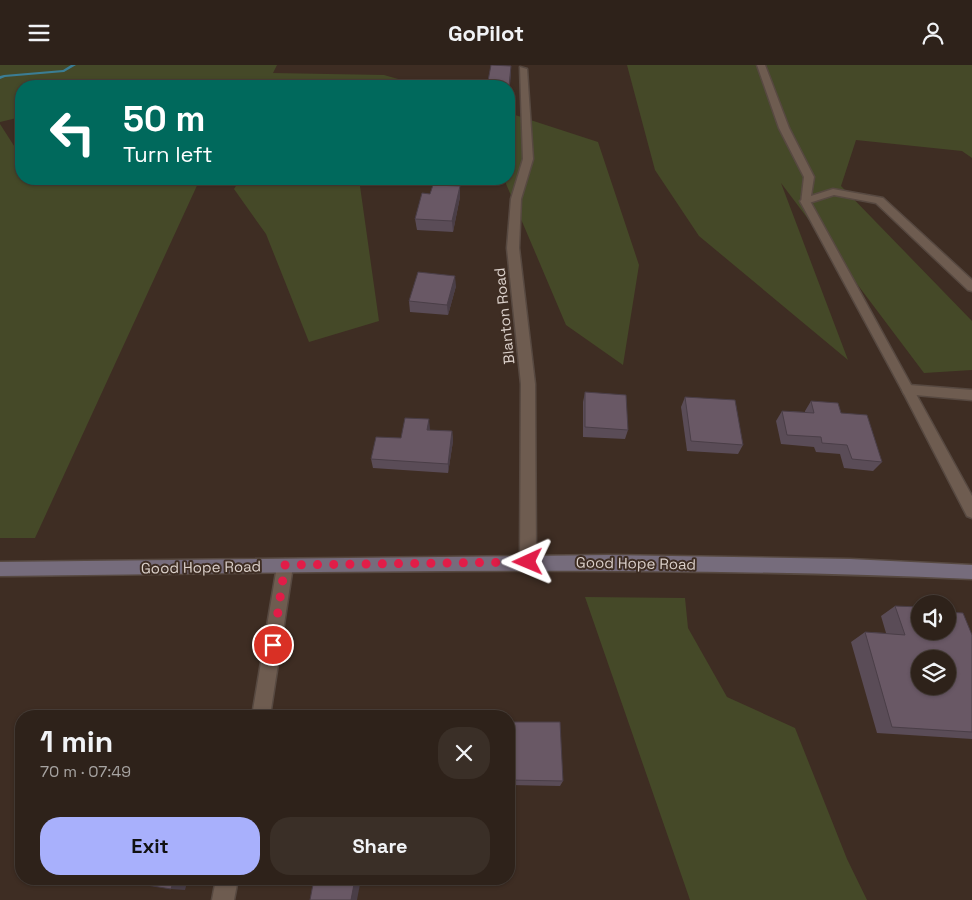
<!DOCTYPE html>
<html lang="en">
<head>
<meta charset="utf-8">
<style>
	body { margin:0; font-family:"Space Grotesk",sans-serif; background:#3a2f27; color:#f1f3f6; height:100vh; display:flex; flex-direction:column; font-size:19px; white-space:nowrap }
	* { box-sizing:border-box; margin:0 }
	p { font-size:16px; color:#a7a4a2 }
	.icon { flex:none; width:28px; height:28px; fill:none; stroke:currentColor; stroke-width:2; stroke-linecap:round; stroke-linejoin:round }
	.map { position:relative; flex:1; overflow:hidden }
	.panel { position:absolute; left:15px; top:645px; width:500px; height:175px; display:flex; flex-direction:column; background:#2e221a; border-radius:20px; box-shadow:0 1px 4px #0004,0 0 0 1px #493f39 }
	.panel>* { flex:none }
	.guide { position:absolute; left:15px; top:15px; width:500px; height:105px; border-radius:20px; box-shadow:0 1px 4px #0004,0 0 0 1px #493f39; background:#00695c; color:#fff; overflow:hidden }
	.fabs { position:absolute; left:911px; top:530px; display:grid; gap:10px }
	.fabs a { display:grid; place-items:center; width:45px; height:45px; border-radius:50%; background:#2e221a; box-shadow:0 1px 4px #0004,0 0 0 1px #493f39; font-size:25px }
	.pin { position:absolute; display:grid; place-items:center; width:42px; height:42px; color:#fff; margin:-21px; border:2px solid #fff; border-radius:50%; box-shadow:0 1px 5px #0007 }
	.me { position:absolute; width:55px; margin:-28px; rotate:269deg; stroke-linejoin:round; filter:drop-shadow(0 0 4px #0008) }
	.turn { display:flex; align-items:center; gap:18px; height:105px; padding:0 25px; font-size:22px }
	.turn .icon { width:65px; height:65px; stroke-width:2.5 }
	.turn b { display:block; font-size:35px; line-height:42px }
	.round { display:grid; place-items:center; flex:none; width:52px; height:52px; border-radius:20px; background:#3a2f27 }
	.headline { display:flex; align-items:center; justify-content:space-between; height:85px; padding:0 25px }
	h1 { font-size:30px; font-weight:800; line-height:38px }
	.cta { display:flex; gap:10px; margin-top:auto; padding:10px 25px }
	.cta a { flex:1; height:58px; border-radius:20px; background:#a8b0fc; color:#111; font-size:20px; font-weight:800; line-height:58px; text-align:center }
	.cta a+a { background:#3a2f27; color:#f1f3f6 }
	header { display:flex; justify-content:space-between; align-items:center; height:65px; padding:0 25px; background:#2e221a; font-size:22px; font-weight:800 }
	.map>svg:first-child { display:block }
</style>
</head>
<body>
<header><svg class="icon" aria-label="menu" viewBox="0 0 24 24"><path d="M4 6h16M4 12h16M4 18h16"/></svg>GoPilot<svg class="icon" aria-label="person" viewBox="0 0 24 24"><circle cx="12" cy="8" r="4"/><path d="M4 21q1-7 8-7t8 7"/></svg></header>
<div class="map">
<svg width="972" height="835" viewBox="0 0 972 835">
	<rect width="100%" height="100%" fill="#3e2d23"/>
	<g fill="#454928">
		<path d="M0,0H277L273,8L384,10L423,21H21V52L0,57Z"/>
		<path d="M627,0H972V93L962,86L856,75L841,121L972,256V305L924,308L781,118L848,295L699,171L655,105Z"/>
		<path d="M509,48L598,77L639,200L623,300L566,260L504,114H509Z"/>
		<path d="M0,59L18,87L21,88V114H200L35,473H0Z"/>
		<path d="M240,114H359L379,256L309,277L266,169L234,124Z"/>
		<path d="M585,532L685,533L688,563L727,632L795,663L847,794L867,835H690Z"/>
	</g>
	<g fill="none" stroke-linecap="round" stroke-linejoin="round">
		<path fill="#3b7d94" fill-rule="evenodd" d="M71,0H76L64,7L5,12L0,14V11L4,10L63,5Z"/>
		<defs>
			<g id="lane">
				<path d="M757,0H765L789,63L814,112L811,131L833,124L883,133L972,215V226L968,225L876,138L834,130L809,138H801L804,112L779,63Z"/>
				<path d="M909,320L972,325V335L904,329L902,325L904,321Z"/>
				<path d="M285,494L291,496L293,501L270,651H252L277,501L279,496Z"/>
				<path d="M216,814H238L234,835H212Z"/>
			</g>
			<g id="street">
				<path d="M520,2L527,4L533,94L521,134L519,183L535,319L536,497L534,502L528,504L522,502L520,497L521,319L507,183L511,134L523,94Z"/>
				<path d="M805,133L810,136L972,431V453L967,451L902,325L800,136Z"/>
			</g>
			<path id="secondary" d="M608,490L850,494L972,500V514C648,500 324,507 0,511V497Z"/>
		</defs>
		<use href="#lane" stroke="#574941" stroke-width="3"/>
		<use href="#street" stroke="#574941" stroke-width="3"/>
		<use href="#secondary" stroke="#574941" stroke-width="3"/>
		<use href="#lane" fill="#6e5c50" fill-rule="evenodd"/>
		<use href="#street" fill="#6e5c50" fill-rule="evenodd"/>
		<use href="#secondary" fill="#766c7c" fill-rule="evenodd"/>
	</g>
	<g fill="#5a4c57">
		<path d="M460,121V132L453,167L417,165L415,154L430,129Z"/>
		<path d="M456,221L448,250L410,247L409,236Z"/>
		<path d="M585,327L628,365L625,374L583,372V337Z"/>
		<path d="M685,332L743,380L738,389L687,386L681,342Z"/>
		<path d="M811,336L841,348L882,397L873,406L844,403L840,389L816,387L814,382L781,379L776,356L782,346L805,347V346Z"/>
		<path d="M430,364V365L452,366L453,376L448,408L373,403L371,394L401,373Z"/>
		<path d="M895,541L972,570V674L877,668L851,577L865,567L886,568L881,551Z"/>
		<path d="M509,657L563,716L560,721L509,720Z"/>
	</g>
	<g fill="#4a3e47">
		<path d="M511,1V11L509,28V21Z"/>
		<path d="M460,121V132L453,167L452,156Z"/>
		<path d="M455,211L456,221L448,250L447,240Z"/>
		<path d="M429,354L430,364L428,375L427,365Z"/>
		<path d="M452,366L453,376L448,408V399Z"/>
		<path d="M174,814H188L185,825L171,824Z"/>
		<path d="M355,814H361L357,835H351Z"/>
	</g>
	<g fill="#695865" stroke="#4a3e47" fill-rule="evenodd">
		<path d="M491,0L511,1L509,21H481L482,16H488Z"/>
		<path d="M433,120L460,121L452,156L415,154L422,128L430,129Z"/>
		<path d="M418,207L455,211L447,240L409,236Z"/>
		<path d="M585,327L626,330L628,365L585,362Z"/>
		<path d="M685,332L735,335L743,380L691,376Z"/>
		<path d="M811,336L838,338L841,348L867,350L882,397L852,394L847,380L822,378L821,372L787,370L782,346L814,348Z"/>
		<path d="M405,353L429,354L427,365L452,366L448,399L371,394L376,372L401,373Z"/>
		<path d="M895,541L920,542V566H948V547L963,548L972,570V667L892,662L865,567L905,570ZM920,594H948V621H920Z"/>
		<path d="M509,657H560L563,716L509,715Z"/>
		<path d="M21,725V732H19Z"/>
		<path d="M110,814H174L171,824Z"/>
		<path d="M314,814H355L351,835H310Z"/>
	</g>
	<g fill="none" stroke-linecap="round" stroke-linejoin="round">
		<path stroke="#e11d48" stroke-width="9" stroke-dasharray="0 16.2" d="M273,580L285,500L528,497"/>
	</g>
	<g text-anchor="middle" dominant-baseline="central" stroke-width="4" stroke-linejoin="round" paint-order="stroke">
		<g font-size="15" fill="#dbd0ca" stroke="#3e2d23">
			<text transform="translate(504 251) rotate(-96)">Blanton Road</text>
			<text transform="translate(636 498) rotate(1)">Good Hope Road</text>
			<text transform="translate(201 502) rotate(-1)">Good Hope Road</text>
		</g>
	</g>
</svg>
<div class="fabs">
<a><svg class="icon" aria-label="sound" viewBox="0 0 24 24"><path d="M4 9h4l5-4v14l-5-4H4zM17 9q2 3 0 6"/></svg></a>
<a><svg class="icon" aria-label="layers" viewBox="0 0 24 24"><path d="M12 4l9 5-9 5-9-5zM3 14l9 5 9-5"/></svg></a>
</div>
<div class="pin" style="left:273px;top:580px;background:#d93025"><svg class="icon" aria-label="arrive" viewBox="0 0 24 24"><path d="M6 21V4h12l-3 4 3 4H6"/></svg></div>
<svg class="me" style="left:528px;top:497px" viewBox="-20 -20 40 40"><path d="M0-17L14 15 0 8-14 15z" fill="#e11d48" stroke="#fff" stroke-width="4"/></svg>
<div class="guide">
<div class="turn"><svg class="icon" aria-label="left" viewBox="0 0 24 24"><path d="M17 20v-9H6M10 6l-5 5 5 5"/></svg><div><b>50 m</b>Turn left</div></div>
</div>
<section class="panel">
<div class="headline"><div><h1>1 min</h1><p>70 m · 07:49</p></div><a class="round"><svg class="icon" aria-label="close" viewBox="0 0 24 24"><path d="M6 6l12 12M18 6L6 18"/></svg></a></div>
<div class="cta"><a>Exit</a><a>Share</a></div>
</section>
</div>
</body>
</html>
